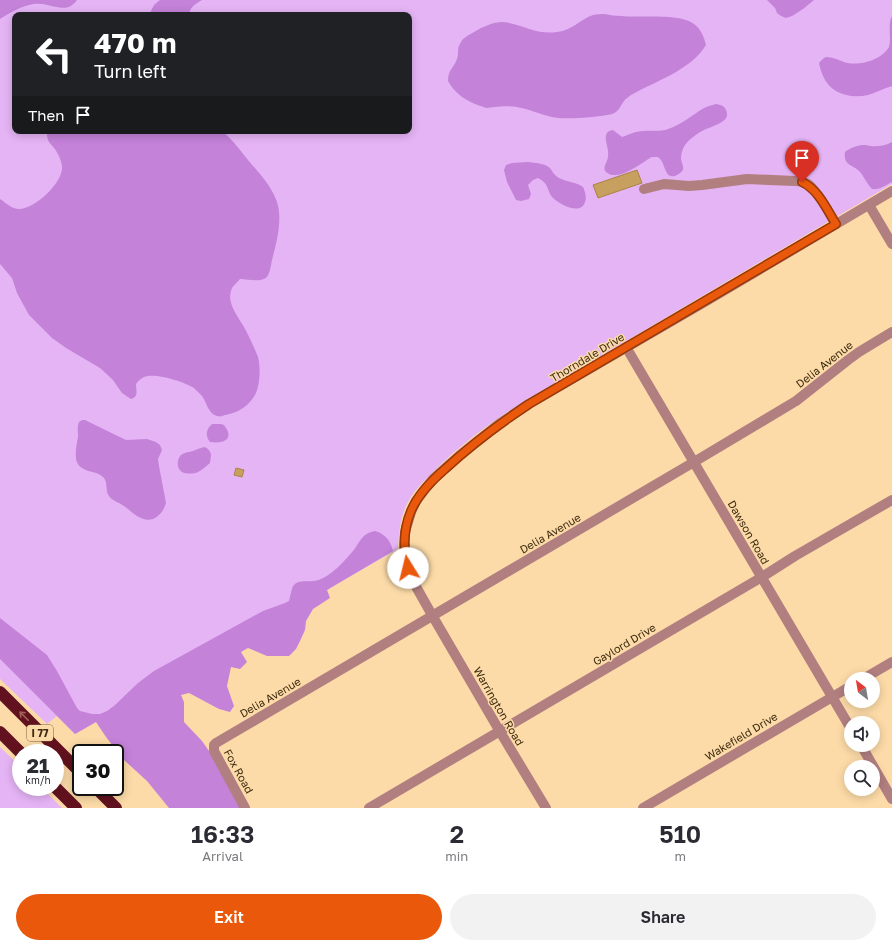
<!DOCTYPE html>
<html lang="en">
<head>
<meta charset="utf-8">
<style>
	body { margin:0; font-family:"Golos Text",sans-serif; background:#f2f2f3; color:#2b2b33; height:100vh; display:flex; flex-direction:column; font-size:15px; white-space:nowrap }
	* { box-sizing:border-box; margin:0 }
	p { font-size:13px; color:#7c7c81 }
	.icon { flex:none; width:22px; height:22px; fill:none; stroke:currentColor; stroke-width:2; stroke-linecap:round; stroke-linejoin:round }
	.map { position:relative; height:808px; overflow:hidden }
	.side { display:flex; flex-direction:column; background:#fff; flex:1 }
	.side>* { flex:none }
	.hud { position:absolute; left:12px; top:12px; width:400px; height:122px; border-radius:8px; box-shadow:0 2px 10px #0003; background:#202124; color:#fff; overflow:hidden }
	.needle { width:26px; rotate:329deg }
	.buttons { position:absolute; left:844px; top:672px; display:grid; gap:8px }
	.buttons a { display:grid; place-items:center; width:36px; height:36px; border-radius:50%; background:#fff; box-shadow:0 2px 10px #0003; font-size:20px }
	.speed { position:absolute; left:12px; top:744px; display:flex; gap:8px; font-size:20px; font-weight:700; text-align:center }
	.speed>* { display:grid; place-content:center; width:52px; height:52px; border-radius:50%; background:#fff; box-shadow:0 2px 10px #0003; line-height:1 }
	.speed small { font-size:10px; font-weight:400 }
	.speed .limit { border:2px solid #111; border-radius:6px; background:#fff; color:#111 }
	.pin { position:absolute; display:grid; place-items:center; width:34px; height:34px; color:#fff; margin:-41px -17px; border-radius:50% 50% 50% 0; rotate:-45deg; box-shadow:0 0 4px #0007 }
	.pin .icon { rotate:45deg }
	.me { position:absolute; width:44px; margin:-22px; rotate:351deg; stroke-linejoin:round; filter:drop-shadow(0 0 3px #0008) }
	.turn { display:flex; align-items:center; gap:14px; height:84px; padding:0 16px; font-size:18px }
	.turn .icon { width:52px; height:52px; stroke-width:2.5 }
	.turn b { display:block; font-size:28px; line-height:34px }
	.then { display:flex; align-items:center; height:38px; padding:0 16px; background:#0003; gap:8px; font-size:15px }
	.eta { display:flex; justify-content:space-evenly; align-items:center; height:68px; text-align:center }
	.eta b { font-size:24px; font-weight:600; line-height:28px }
	.primary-button { display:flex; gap:8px; margin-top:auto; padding:8px 16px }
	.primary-button a { flex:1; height:46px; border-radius:24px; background:#ea580c; color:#fff; font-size:16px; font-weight:600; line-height:46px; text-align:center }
	.primary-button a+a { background:#f2f2f3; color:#2b2b33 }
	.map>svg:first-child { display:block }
</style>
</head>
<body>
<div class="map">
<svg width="892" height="808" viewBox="0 0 892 808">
	<rect width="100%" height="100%" fill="#fddba8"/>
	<g fill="#e5b4f5" fill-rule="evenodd">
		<path d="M0,0H892V184L528,399C495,419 464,442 436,469C425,480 414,490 407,504C400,518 399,533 398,549L75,734L57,716L47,724L0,679ZM15,15H409V131H15Z"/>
		<path d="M0,747L21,767V787H41L62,808H0Z"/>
	</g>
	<g fill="#c482d9">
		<path d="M0,0H77C66,16 50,2 34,4C21,6 11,12 0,19Z"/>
		<path d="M160,0H202C195,4 190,7 189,15H149L154,5Z"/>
		<path d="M767,0H814L803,9L792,16L786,18L781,16L777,13L775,8Z"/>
		<path d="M605,14C610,15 615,16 621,16C639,18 680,13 694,24C701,29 704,37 706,45C691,70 656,81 631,95C629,97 626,98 624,101C620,106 619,112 612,114C601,117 563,120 552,117C539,114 529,109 517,107C510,106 502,106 495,107C492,107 489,108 486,108C483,107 478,105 475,104C463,99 454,92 448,81C448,69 454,68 457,59C459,54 457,48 460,44C462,38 469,35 474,32C482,27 493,22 503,22C523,24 535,35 557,32C573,30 579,20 593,15C597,14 601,14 605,14Z"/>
		<path d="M892,16V86C884,88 876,93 868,95C850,99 831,94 823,76C821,72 820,67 819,63C821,61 823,58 826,57C832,57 839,60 844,62C858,67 882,60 889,47C892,37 887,25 892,16Z"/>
		<path d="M716,104C720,105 724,105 726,110C732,122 712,126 704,130C698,133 689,139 685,145C682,149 681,155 681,159C682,165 686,169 680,173C678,174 676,176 674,176C664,178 666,163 658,157C656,157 654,157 652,157C649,158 647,160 644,162C636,167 623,176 613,175C610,175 607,173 605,171C603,166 608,161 608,156C610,147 599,132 613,130L622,137C628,135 636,131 643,131C651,130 660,132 668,129C681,125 692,115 704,108L709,106Z"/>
		<path d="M47,131H222C232,139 240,150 248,160C258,172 269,183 275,197C284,215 277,241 272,260C271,265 270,273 267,277C261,283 248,279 240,279C237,283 232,286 231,291C227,304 238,316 244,327C249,336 254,347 258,357C260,365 260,374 259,381C258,390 255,397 249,403C242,410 235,413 225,415C222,416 220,417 217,416C207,413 207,401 201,395C199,393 196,390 194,388C185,382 159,374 148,376C142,377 139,380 136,384C136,390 139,397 131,399L122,393L113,380L100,368L66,348L52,338L29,315L17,293L12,278L0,264V199C6,203 12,209 19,209C35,209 62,183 62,168C62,161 58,153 54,148C52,145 49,143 48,140C47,137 47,134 47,131Z"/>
		<path d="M892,142V182C886,185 880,190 872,189C868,185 865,179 861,173C854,164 843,167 845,152C850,148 858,145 863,145C865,145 868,145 870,146C877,147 885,146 892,142Z"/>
		<path d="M528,162C535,163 544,163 550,168C553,172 554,175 559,178C567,182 576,182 583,187C585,191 587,198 585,202C581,216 559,204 553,198C546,190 550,184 538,178L533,180L528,185L531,194L529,199L521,201L516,200L507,182L504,170L506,165L512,163Z"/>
		<path d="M82,420H85L91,423L126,440L147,439L156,442L160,445L162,450L158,459L159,466L166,503C163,514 153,524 141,518C135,516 130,510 124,506C119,502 112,501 109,496C105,491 108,483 104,478C98,471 89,473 82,468C79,466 76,462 76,458C75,451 77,443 78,437C78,431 77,427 79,422Z"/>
		<path d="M212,424H221L224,425C235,439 224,444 210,442C205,436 206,429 212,424Z"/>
		<path d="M205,447C213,452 211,455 210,463C206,466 202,470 198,472C194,474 186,474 182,472C176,468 177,459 181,455C185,452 189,452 193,451C197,449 200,448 205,447Z"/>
		<path d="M375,531C386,534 391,542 393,551L327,590L330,598L313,609L306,621L305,630L300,641L296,649L289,656H267L248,648L241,652L247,662L240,669L231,667L227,686L234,706L230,712L219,709L189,693L181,695L184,702V722L202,741L221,768L242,808H169L147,781L124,760L106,737L96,722L75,734L0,659V618L47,655L57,671L77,708L80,711L92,714H100L107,711L114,706L138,683L154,671L263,611L285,603L289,601C290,597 292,588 293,586C298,579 307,582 314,581C320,580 326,577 331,573C339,567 346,559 353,551C361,541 361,534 375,531Z"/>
	</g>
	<g fill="#c79f5f" stroke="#ab8444">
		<path d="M637,170L642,183L598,198L593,185Z"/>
		<path d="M236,468L244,470L242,477L234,475Z"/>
	</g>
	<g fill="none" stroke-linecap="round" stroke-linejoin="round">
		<g stroke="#b27f80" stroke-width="10">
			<path d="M644,189L664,184L689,186L702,185L747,179L795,181C800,181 804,182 808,184C818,191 829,213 836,224"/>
			<path d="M869,205L892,244"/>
			<path d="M626,347L851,729"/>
			<path d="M863,679L892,662"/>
			<path d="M861,745L892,799"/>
			<path d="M245,808L214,751V745L216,743L694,462L796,401L848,360L859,352L892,332"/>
			<path d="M369,808L762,577L795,556L892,500"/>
			<path d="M546,808L499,730L432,615L410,576L406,560L404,546L405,532L411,512L416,501L433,479L459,456L499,424L529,404L703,303L892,191"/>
			<path d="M643,808L851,686"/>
		</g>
		<g stroke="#62121e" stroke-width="12">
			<path d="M0,692L81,773"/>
			<path d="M0,732L21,753"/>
			<path d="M55,787L76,808"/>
			<path d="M95,787L116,808"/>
		</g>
	</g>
	<defs><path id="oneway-shaft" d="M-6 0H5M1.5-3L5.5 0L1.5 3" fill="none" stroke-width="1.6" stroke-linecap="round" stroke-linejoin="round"/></defs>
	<use stroke="#a06255" href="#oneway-shaft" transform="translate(24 716) rotate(-135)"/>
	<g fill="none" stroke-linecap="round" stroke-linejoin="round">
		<defs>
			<path id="route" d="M408,568C403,549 403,530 411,511C418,494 431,481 445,469C471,445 499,424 529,404L836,224C827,210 819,190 802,182"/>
		</defs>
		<use href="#route" stroke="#983908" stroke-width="10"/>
		<use href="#route" stroke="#ea580c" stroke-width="7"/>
	</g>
	<g text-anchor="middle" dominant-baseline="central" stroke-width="3" stroke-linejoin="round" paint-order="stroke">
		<rect fill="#fddba8" stroke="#77603e" stroke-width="1" x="27" y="725" width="26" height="16" rx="3"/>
		<g font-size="10" font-weight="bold" fill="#3d2c11">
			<text x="40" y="733">I 77</text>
		</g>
		<g font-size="11" fill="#3d2c11" stroke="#fddba8">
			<text transform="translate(587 357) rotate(-31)">Thorndale Drive</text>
			<text transform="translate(824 364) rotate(-38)">Delia Avenue</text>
			<text transform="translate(749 532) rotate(60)">Dawson Road</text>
			<text transform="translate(550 533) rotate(-30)">Delia Avenue</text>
			<text transform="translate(624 644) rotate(-31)">Gaylord Drive</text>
			<text transform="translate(270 697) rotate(-30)">Delia Avenue</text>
			<text transform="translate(499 706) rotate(60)">Warrington Road</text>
			<text transform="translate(741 736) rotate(-31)">Wakefield Drive</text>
			<text transform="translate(239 771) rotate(61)">Fox Road</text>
		</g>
	</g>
</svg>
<div class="buttons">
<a><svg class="needle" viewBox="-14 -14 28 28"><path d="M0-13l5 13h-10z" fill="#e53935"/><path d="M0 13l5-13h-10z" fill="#7c7c81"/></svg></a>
<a><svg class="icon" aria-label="sound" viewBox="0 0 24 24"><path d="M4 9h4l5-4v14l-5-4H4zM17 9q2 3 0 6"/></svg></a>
<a><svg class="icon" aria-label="search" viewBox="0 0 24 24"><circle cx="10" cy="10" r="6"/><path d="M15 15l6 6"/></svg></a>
</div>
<div class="speed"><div>21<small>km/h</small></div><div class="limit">30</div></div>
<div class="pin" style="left:802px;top:182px;background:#d93025"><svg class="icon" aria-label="arrive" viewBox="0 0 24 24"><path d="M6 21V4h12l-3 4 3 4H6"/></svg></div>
<svg class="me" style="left:408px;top:568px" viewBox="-20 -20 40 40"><circle r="19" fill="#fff"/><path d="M0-13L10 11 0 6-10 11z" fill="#ea580c"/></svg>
<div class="hud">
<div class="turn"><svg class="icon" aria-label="left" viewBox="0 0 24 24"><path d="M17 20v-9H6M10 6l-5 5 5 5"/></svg><div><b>470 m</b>Turn left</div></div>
<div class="then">Then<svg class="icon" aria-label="arrive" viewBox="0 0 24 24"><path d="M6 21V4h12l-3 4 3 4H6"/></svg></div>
</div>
</div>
<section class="side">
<div class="eta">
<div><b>16:33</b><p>Arrival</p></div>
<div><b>2</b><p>min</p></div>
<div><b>510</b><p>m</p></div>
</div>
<div class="primary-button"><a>Exit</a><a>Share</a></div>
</section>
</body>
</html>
